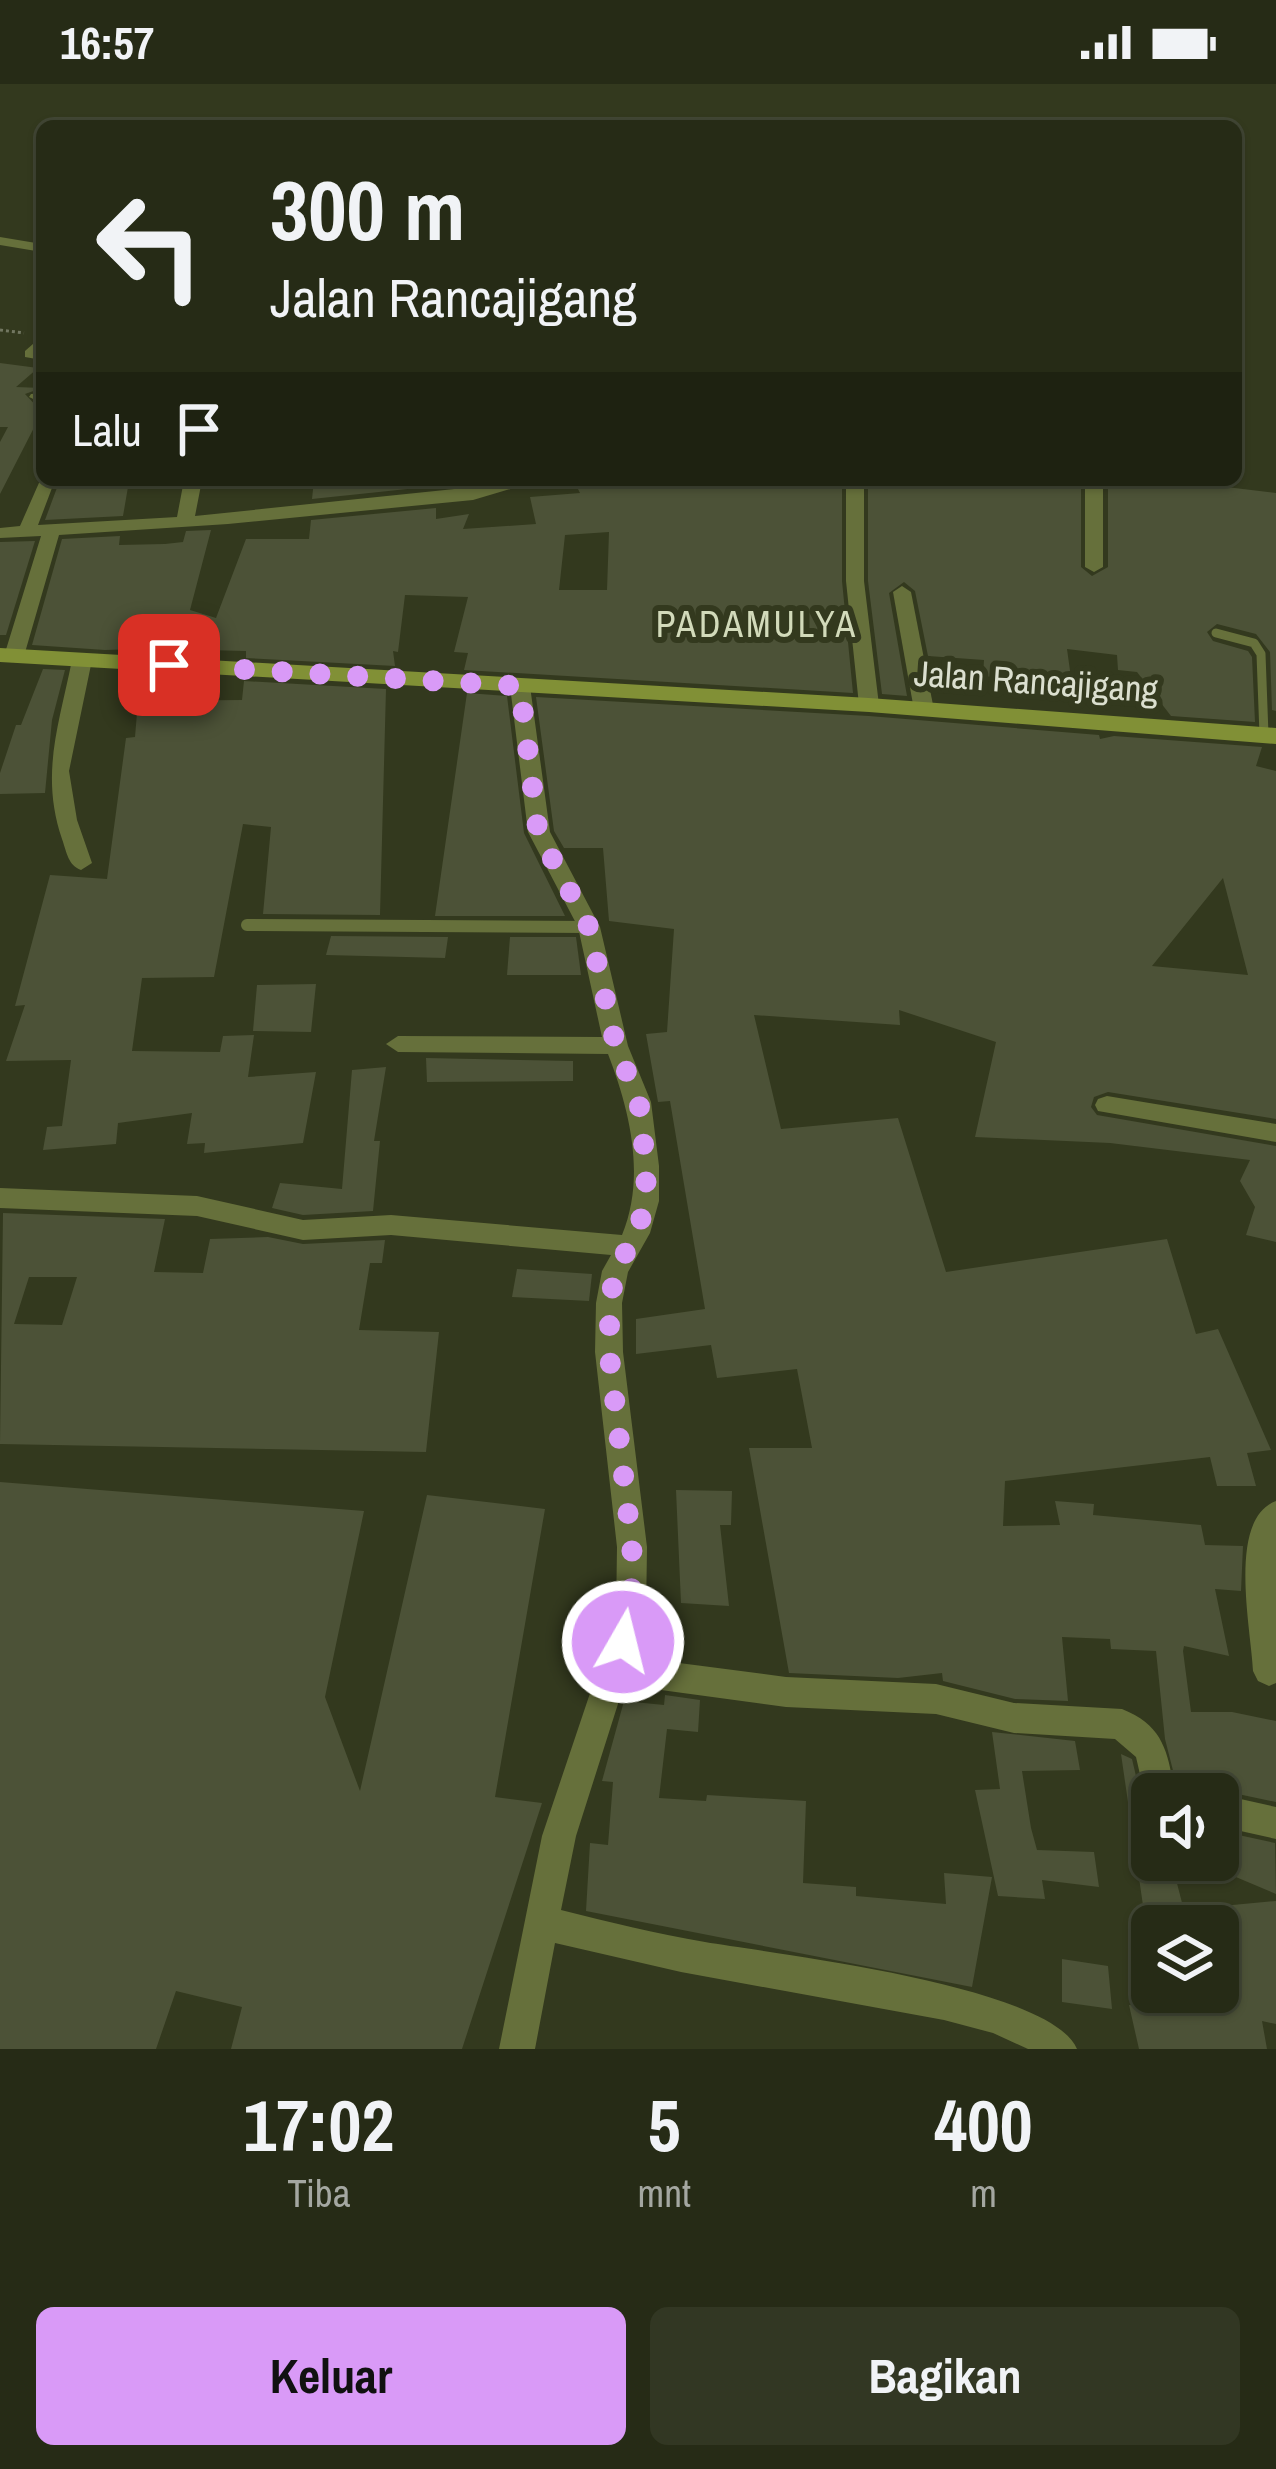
<!DOCTYPE html>
<html lang="id">
<head>
<meta charset="utf-8">
<style>
	body { margin:0; font-family:"Archivo Narrow",sans-serif; background:#323723; color:#f1f3f6; height:100vh; display:flex; flex-direction:column; font-size:45px; white-space:nowrap }
	* { box-sizing:border-box; margin:0 }
	p { font-size:39px; color:#a4a7a1 }
	.icon { flex:none; width:66px; height:66px; fill:none; stroke:currentColor; stroke-width:2; stroke-linecap:round; stroke-linejoin:round }
	.map { position:relative; height:1965px; overflow:hidden }
	.drawer { display:flex; flex-direction:column; background:#262b16; flex:1 }
	.drawer>* { flex:none }
	.top-card { position:absolute; left:36px; top:36px; width:1206px; height:366px; border-radius:18px; box-shadow:0 3px 9px #0004,0 0 0 3px #424735; background:#262b16; color:#f1f3f6; overflow:hidden }
	.fabs { position:absolute; left:1131px; top:1689px; display:grid; gap:24px }
	.fabs a { display:grid; place-items:center; width:108px; height:108px; border-radius:18px; background:#262b16; box-shadow:0 3px 9px #0004,0 0 0 3px #424735; font-size:60px }
	.pin { position:absolute; display:grid; place-items:center; width:102px; height:102px; color:#fff; margin:-51px; border-radius:24px; box-shadow:0 6px 18px #0006 }
	.me { position:absolute; width:132px; margin:-66px; rotate:8deg; stroke-linejoin:round; filter:drop-shadow(0 0 9px #0008) }
	.turn { display:flex; align-items:center; gap:42px; height:252px; padding:0 36px; font-size:54px }
	.turn .icon { width:156px; height:156px; stroke-width:2.5 }
	.turn b { display:block; font-size:84px; line-height:102px }
	.then { display:flex; align-items:center; height:114px; padding:0 36px; background:#0003; gap:24px; font-size:45px }
	.eta { display:flex; justify-content:space-evenly; align-items:center; height:204px; text-align:center }
	.eta b { font-size:72px; font-weight:700; line-height:84px }
	.primary-button { display:flex; gap:24px; margin-top:auto; padding:24px 36px }
	.primary-button a { flex:1; height:138px; border-radius:18px; background:#d99af7; color:#111; font-size:48px; font-weight:700; line-height:138px; text-align:center }
	.primary-button a+a { background:#323723; color:#f1f3f6 }
	.status { display:flex; justify-content:space-between; align-items:center; height:84px; padding:0 60px; background:#262b16; direction:ltr }
	.status svg { height:33px; fill:currentColor }
	.map>svg:first-child { display:block }
</style>
</head>
<body>
<div class="status"><b>16:57</b><svg viewBox="0 0 49 12"><path d="M0 12V9h3v3zM5 12V6h3v6zM10 12V3h3v9zM15 12V0h3v12zM26 1h20v11H26zM47 4h2v5h-2z"/></svg></div>
<div class="map">
<svg width="1276" height="1965" viewBox="0 0 1276 1965">
	<rect width="100%" height="100%" fill="#33391e"/>
	<g fill="#4c5237" fill-rule="evenodd">
		<path d="M0,279L38,284L16,303L42,304L25,310L42,328L0,410V358L8,343H0Z"/>
		<path d="M87,396L128,403L123,432L45,436L58,401H85Z"/>
		<path d="M314,396H436V402L312,415Z"/>
		<path d="M595,396H842V497L853,609L464,586L468,569L454,568L468,513L405,511L398,568L393,567L395,582L246,574V567L204,566L206,563L105,566L32,561L62,455L120,452L119,461L165,460L183,458L186,447L211,446L190,526L216,534L246,455H309L311,436L436,424V435L469,430L463,445L536,440L530,413L580,409L575,399ZM609,448L607,506H559L565,451Z"/>
		<path d="M868,396H1081V483L1092,492L1108,483V396H1168L1276,409V627L1272,626L1270,568L1256,550L1217,540L1207,548L1213,557L1248,567L1252,573L1255,638L1171,632L1137,588L1118,586L1117,571L1067,565L1072,601L983,592L984,576L928,572L915,507L904,498L889,509L907,612L882,610L868,497Z"/>
		<path d="M35,457L6,551H0V458Z"/>
		<path d="M43,585L65,586L52,636L45,709L0,710V689L16,641H21Z"/>
		<path d="M244,597L386,605L380,831L263,830L271,743L243,740L214,893L142,894L132,967L220,968L223,952L254,951L248,993L316,988L303,1059L204,1069L205,1059L187,1060L192,1029L118,1039L116,1060L43,1066L47,1043L62,1042L71,976L6,977L25,921L15,922L50,791L107,795L126,654L135,653L138,617L242,616Z"/>
		<path d="M467,609L507,612L524,749L565,832H435Z"/>
		<path d="M536,613L869,632L1099,651L1100,655L1114,652L1262,663L1256,682L1276,687V1035L1108,1008L1094,1013L1091,1023L1097,1031L1276,1062V1158L1246,1151L1255,1123L1240,1097L1250,1076L1110,1059L975,1053L996,958L899,926L900,941L754,931L781,1045L898,1034L946,1188L1167,1155L1196,1250L1218,1245L1271,1366L1247,1369L1256,1402H1217L1210,1373L1005,1397L1003,1442L1060,1441L1055,1417L1094,1420L1093,1431L1201,1441L1205,1461L1243,1462L1241,1507L1215,1505L1229,1572L1184,1562L1183,1567L1191,1628H1232L1276,1637V1718L1219,1706L1214,1710H1179L1165,1655L1156,1567L1111,1565L1110,1555L1062,1553L1068,1617L1015,1615L943,1597L942,1589L898,1594L789,1589L749,1364H812L797,1285L717,1294L711,1261L636,1270V1235L705,1225L670,1017L658,1018L646,950L667,948L674,845L609,837L603,764H564L554,747ZM1223,794L1248,891L1152,882Z"/>
		<path d="M331,852L448,853L445,874L326,871Z"/>
		<path d="M510,853H576L581,891H507Z"/>
		<path d="M316,900L311,948L253,947L257,901Z"/>
		<path d="M426,974L573,977V997L427,998Z"/>
		<path d="M386,983L374,1057H380L373,1127L303,1131L272,1124L280,1099L342,1105L352,986Z"/>
		<path d="M3,1129L165,1135L154,1188L203,1189L210,1155L268,1153L303,1160L385,1156L382,1179H370L359,1246L439,1248L426,1368L0,1360ZM29,1193H77L62,1241L14,1240Z"/>
		<path d="M517,1185L592,1190L589,1217L512,1213Z"/>
		<path d="M0,1398L364,1427L325,1613L360,1707L427,1411L545,1425L495,1713L542,1719L462,1965H231L242,1923L176,1907L156,1965H0Z"/>
		<path d="M676,1406L732,1407L731,1441H720L729,1522L681,1519Z"/>
		<path d="M665,1611L700,1616L698,1648L667,1645L659,1714L706,1717L707,1711L806,1717L803,1799L856,1803V1812L946,1820L944,1789L992,1793L972,1903L586,1827L590,1759L608,1761L613,1698L602,1697L624,1617L664,1621Z"/>
		<path d="M992,1648L1075,1657L1080,1686L1022,1687L1031,1744L1037,1766L1094,1768L1099,1803L1042,1796L1045,1815L998,1812L975,1706L1000,1705Z"/>
		<path d="M1121,1670L1132,1675L1143,1722L1152,1727V1776H1171L1188,1842H1146Z"/>
		<path d="M1220,1747L1275,1759L1276,1810L1224,1788Z"/>
		<path d="M1276,1817V1940L1262,1937L1267,1965H1139L1129,1921L1178,1924L1174,1908H1236L1222,1822Z"/>
		<path d="M1062,1875L1108,1882L1112,1925L1062,1918Z"/>
	</g>
	<g fill="none" stroke-linecap="round" stroke-linejoin="round">
		<path stroke="#727761" stroke-width="3" stroke-dasharray="3 3" stroke-linecap="butt" d="M0,246L24,249"/>
		<path stroke="#66703b" stroke-width="9" d="M1216,549L1254,559L1261,570L1264,651"/>
		<path stroke="#66703b" stroke-width="12" d="M247,841L589,843"/>
		<g fill="#66703b" fill-rule="evenodd">
			<path d="M0,153L42,160V168L0,161Z"/>
			<path d="M42,252V276L25,273V267Z"/>
			<path d="M42,309V319L29,313L31,310Z"/>
			<path d="M42,392V396H55L38,441L177,433L184,396H202L195,432L541,396L473,416L228,440L59,451L24,572L14,578L4,572L41,452L0,454V444L20,442Z"/>
			<path d="M846,396H864V497L879,621L869,627L859,621L846,497Z"/>
			<path d="M1085,396H1103V483L1094,488L1085,483Z"/>
			<path d="M902,502L911,508L934,626L924,632L914,626L893,508Z"/>
			<path d="M82,570L92,576L69,687L77,736L92,779L81,786C68,781 67,769 62,755C40,690 59,641 72,576Z"/>
			<path d="M520,596L530,602L550,748L600,843L628,962L651,1018L659,1082V1117L650,1149L628,1188L622,1219L623,1268L647,1463L646,1532L633,1573L786,1593L936,1600L1014,1619L1122,1625C1165,1642 1168,1670 1175,1710H1152V1723L1147,1721L1136,1673L1115,1655L1014,1649L936,1630L786,1623L624,1601L576,1752L561,1826C609,1838 657,1850 705,1858C775,1870 1050,1901 1077,1965H1028L993,1949L944,1936L681,1888L555,1859L535,1965H499L542,1752L616,1532L617,1463L595,1268L596,1219L602,1187L611,1171L391,1151L303,1156L197,1132L0,1124V1104L197,1112L303,1136L391,1131L622,1151C646,1093 630,1027 608,970L398,968L386,960L398,952L602,953L578,843L528,748L510,602Z"/>
			<path d="M1107,1012L1276,1040V1058L1098,1027L1095,1021L1098,1015Z"/>
			<path d="M1276,1417V1599L1269,1602L1258,1597L1253,1587C1251,1544 1227,1435 1276,1417Z"/>
			<path d="M1218,1710L1276,1723V1755L1218,1742Z"/>
		</g>
		<path fill="#819036" fill-rule="evenodd" d="M0,564L869,614L1276,644V660L869,628L0,578Z"/>
	</g>
	<g fill="none" stroke-linecap="round" stroke-linejoin="round">
		<path stroke="#d99af7" stroke-width="21" stroke-dasharray="0 37.8" d="M169,581L520,602L538,748L589,843L616,962L639,1018L646,1082V1117L637,1149L615,1187L610,1219L609,1268L632,1463L631,1532L623,1558"/>
	</g>
	<g text-anchor="middle" dominant-baseline="central" stroke-width="12" stroke-linejoin="round" paint-order="stroke">
		<g font-size="36" letter-spacing="3" fill="#d2daba" stroke="#33391e">
			<text x="757" y="540">PADAMULYA</text>
		</g>
		<g font-size="36" fill="#dbdfcf" stroke="#33391e">
			<text transform="translate(1036 597) rotate(4)">Jalan Rancajigang</text>
		</g>
	</g>
</svg>
<div class="fabs">
<a><svg class="icon" aria-label="sound" viewBox="0 0 24 24"><path d="M4 9h4l5-4v14l-5-4H4zM17 9q2 3 0 6"/></svg></a>
<a><svg class="icon" aria-label="layers" viewBox="0 0 24 24"><path d="M12 4l9 5-9 5-9-5zM3 14l9 5 9-5"/></svg></a>
</div>
<div class="pin" style="left:169px;top:581px;background:#d93025"><svg class="icon" aria-label="arrive" viewBox="0 0 24 24"><path d="M6 21V4h12l-3 4 3 4H6"/></svg></div>
<svg class="me" style="left:623px;top:1558px" viewBox="-20 -20 40 40"><circle r="17" fill="#d99af7" stroke="#fff" stroke-width="3"/><path d="M0-11L8 9 0 5-8 9z" fill="#fff"/></svg>
<div class="top-card">
<div class="turn"><svg class="icon" aria-label="left" viewBox="0 0 24 24"><path d="M17 20v-9H6M10 6l-5 5 5 5"/></svg><div><b>300 m</b>Jalan Rancajigang</div></div>
<div class="then">Lalu<svg class="icon" aria-label="arrive" viewBox="0 0 24 24"><path d="M6 21V4h12l-3 4 3 4H6"/></svg></div>
</div>
</div>
<section class="drawer">
<div class="eta">
<div><b>17:02</b><p>Tiba</p></div>
<div><b>5</b><p>mnt</p></div>
<div><b>400</b><p>m</p></div>
</div>
<div class="primary-button"><a>Keluar</a><a>Bagikan</a></div>
</section>
</body>
</html>
